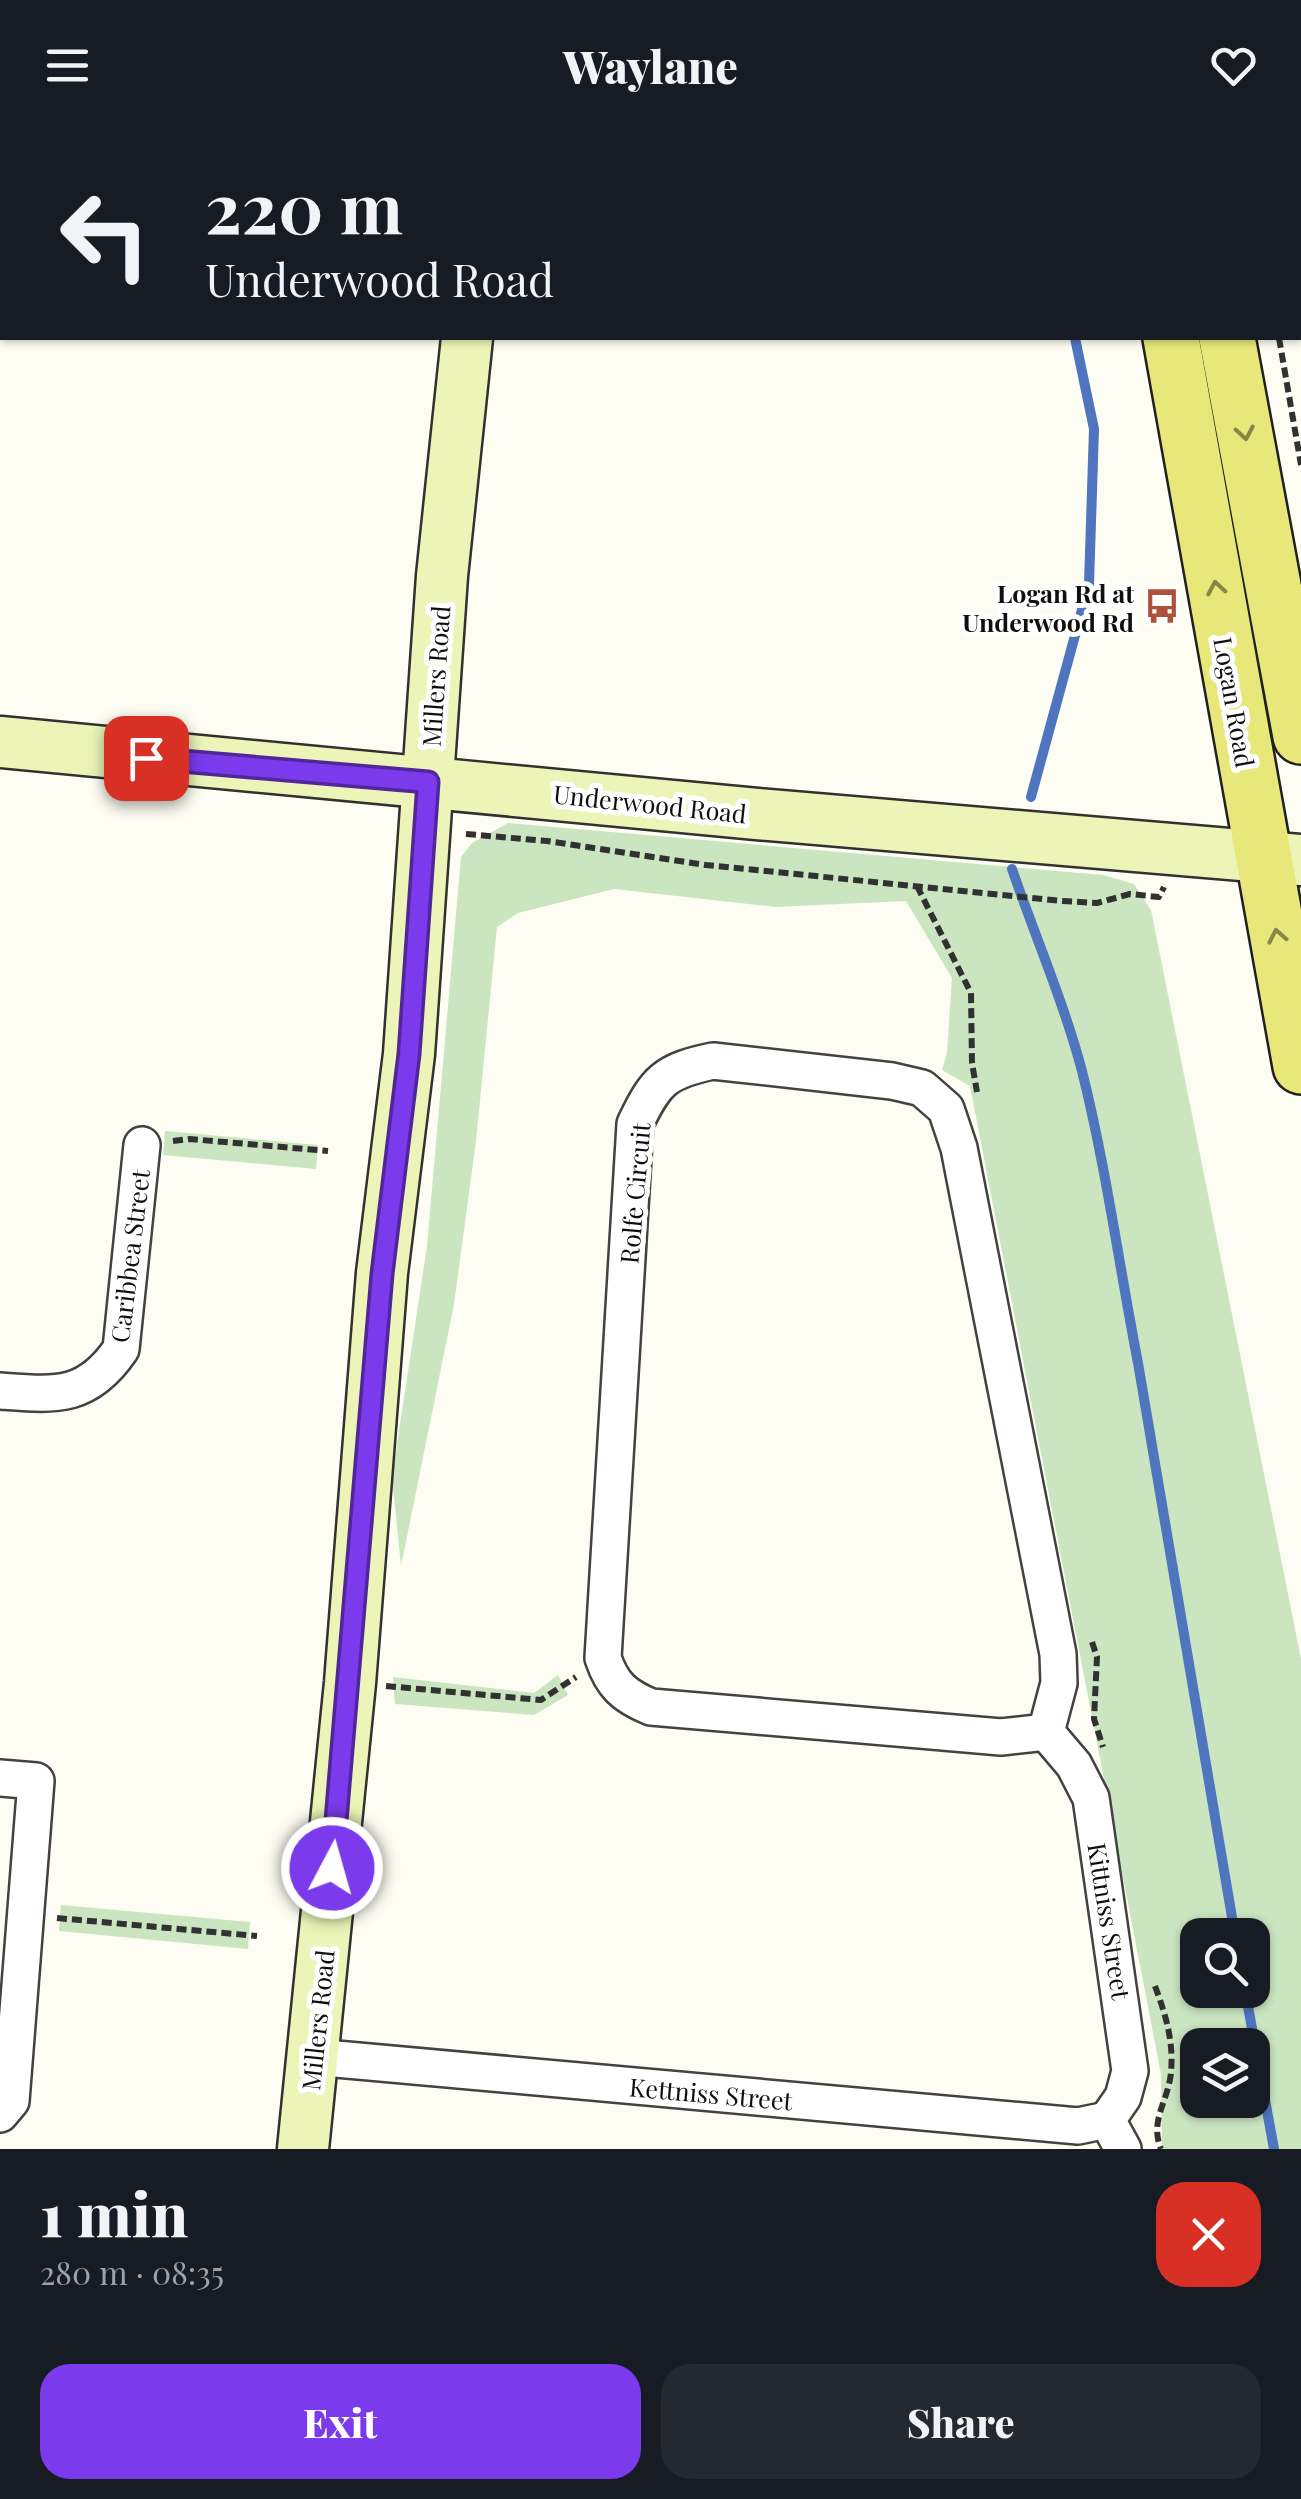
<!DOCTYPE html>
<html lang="en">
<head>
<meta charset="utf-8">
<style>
	body { margin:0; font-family:"Playfair Display",serif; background:#242831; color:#f1f3f6; height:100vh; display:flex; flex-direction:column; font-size:38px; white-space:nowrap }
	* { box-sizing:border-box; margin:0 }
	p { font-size:32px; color:#9ea1a6 }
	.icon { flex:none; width:55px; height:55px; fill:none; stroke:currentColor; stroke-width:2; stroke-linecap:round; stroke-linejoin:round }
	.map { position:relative; height:2019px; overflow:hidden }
	.drawer { display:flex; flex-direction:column; background:#171b24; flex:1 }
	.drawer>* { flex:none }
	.banner { position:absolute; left:0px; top:0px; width:1302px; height:210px; box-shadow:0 2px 8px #0004; background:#171b24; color:#f1f3f6; overflow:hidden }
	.tools { position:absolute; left:1180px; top:1788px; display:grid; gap:20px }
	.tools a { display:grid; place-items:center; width:90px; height:90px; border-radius:20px; background:#171b24; box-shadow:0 2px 8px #0004; font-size:50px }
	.pin { position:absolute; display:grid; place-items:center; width:85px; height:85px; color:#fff; margin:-42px; border-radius:20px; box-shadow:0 5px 15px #0006 }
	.me { position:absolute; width:110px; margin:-55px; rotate:6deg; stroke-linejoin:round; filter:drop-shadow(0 0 8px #0008) }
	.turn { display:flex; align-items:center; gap:35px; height:210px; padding:0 40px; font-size:45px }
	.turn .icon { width:130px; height:130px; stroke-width:2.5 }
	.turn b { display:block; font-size:70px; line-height:85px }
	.round { display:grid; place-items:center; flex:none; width:105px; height:105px; border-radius:30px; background:#242831 }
	.overview { display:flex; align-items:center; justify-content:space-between; height:170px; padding:0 40px }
	h1 { font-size:60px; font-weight:800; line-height:75px }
	.button { display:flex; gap:20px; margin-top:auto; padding:20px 40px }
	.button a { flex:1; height:115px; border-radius:30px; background:#7c3aed; color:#fff; font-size:40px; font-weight:800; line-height:115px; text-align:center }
	.button a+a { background:#242831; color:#f1f3f6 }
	header { display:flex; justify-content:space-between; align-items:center; height:130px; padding:0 40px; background:#171b24; font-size:45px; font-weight:800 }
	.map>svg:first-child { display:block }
</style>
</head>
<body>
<header><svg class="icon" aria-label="menu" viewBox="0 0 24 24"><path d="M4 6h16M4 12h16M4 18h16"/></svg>Waylane<svg class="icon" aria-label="heart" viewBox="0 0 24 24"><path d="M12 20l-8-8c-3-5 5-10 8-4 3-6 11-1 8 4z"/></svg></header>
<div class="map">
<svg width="1301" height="2019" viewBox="0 0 1301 2019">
	<rect width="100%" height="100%" fill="#fdfdf3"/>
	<g fill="#cae5c0" fill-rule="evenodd">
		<path d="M508,693L1103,745L1134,754L1151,780L1301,1529V2019H1162L1161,1944L970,956L942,940L947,923L952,848L906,771L776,777L614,759L518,783L497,797L476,1011L454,1174L401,1436L392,1347L427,1116L461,727L472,713ZM1198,1805H1252V1860H1198ZM1198,1915H1252V1970H1198Z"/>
		<path d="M165,1001L318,1015L316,1039L163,1025Z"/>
		<path d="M558,1545L568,1565L534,1585L395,1574L393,1547L534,1563Z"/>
		<path d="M61,1775L250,1792L248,1819L59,1801Z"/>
	</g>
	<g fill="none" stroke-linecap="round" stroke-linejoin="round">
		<g stroke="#4e75bd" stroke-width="10">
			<path d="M1031,667L1089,454L1094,299L1075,208"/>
			<path d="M1012,739C1035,806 1064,873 1082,941C1106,1037 1119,1135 1138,1233L1235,1805"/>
			<path d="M1245,1860L1274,2019"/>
		</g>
		<defs>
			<g id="street">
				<path d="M256,2L258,0"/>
				<path d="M0,46L2,47"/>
				<path d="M713,931L892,951L922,958L946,979L959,1018L1058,1524L1059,1553L1046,1602L1001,1607L651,1577C624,1566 612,1555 603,1528L635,994C656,950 665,941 713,931Z"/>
				<path d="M0,1261C56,1265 87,1269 121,1219L142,1015"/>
				<path d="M1046,1602L1074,1635L1091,1668L1130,1941L1123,1967L1107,1990"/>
				<path d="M0,1648L36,1651L11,1971L0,1984"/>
				<path d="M314,1927L1078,1996L1107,1990"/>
				<path d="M1107,1990L1123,2019"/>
			</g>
			<g id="secondary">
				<path d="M489,2V0"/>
				<path d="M0,612L757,684L1301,730"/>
				<path d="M303,2019L350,1553L382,1143L409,924L442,446L467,208"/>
			</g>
			<g id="primary">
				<path d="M1133,0V2"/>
				<path d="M1187,0V2"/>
				<path d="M1171,208L1301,936"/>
				<path d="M1227,208L1301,606"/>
			</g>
		</defs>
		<use href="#street" stroke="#424242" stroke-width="40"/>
		<use href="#secondary" stroke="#313131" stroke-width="55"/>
		<use href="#primary" stroke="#202020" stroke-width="60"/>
		<g stroke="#313131" stroke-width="6" stroke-dasharray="10 5" stroke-linecap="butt">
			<path d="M1244,0V2"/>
			<path d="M1279,208L1301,335"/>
			<path d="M466,704L547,711L706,735L1062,771L1097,773L1130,764L1159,767L1164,757"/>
			<path d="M917,756L971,863L972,933L977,962"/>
			<path d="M173,1011L190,1009L328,1021"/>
			<path d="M1092,1512L1097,1527L1094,1589L1103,1617"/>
			<path d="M386,1556L541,1570L576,1547"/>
			<path d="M57,1788L257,1806"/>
			<path d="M1155,1856C1165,1883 1174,1911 1171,1942C1169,1970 1149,1990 1161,2019"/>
		</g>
		<use href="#street" stroke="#fff" stroke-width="35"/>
		<use href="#secondary" stroke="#ecf5b7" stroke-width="50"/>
		<use href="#primary" stroke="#e7e879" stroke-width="55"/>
	</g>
	<defs><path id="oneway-chevron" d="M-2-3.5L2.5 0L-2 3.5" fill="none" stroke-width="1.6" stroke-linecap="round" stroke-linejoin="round" transform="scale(2.5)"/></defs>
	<g stroke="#868649">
		<use href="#oneway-chevron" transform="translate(1245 303) rotate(80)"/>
		<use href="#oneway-chevron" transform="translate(1216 458) rotate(-100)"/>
		<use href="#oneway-chevron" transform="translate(1277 806) rotate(-101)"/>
	</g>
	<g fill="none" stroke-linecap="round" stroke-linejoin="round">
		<defs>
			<path id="route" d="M146,628L428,652L409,924L382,1144L332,1738"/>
		</defs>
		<use href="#route" stroke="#51269a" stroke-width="25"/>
		<use href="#route" stroke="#7c3aed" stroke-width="18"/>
	</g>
	<defs>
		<symbol id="bus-bare" viewBox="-9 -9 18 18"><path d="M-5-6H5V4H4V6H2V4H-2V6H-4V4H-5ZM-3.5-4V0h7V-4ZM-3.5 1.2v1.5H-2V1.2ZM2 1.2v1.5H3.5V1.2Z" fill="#af5038" stroke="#fff" stroke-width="2.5" paint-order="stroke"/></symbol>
	</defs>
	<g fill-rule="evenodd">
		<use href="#bus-bare" x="1137" y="451" width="50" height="50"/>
	</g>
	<g text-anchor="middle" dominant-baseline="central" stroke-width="10" stroke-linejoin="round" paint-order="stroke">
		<g font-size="25" font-weight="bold" fill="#0f0f0f" stroke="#fff" text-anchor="end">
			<text x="1134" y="462">Logan Rd at<tspan x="1134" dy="29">Underwood Rd</tspan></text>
		</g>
		<g font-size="25" fill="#0f0f0f" stroke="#fff">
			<text transform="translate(435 546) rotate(-86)">Millers Road</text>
			<text transform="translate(1235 572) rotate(80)">Logan Road</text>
			<text transform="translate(650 673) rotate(6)">Underwood Road</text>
			<text transform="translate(634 1063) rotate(-85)">Rolfe Circuit</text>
			<text transform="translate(129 1126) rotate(-83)">Caribbea Street</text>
			<text transform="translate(1110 1791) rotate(81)">Kittniss Street</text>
			<text transform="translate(317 1890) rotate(-84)">Millers Road</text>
			<text transform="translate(711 1963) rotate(5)">Kettniss Street</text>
		</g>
	</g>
</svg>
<div class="tools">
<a><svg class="icon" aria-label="search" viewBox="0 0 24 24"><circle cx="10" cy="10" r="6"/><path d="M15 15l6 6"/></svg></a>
<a><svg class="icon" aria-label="layers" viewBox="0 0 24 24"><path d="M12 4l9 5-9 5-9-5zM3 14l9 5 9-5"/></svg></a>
</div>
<div class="pin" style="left:146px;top:628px;background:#d93025"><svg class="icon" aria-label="arrive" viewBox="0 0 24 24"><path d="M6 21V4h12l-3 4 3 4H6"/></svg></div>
<svg class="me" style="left:332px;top:1738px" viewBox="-20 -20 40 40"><circle r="17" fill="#7c3aed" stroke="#fff" stroke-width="3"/><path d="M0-11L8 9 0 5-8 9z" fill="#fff"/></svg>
<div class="banner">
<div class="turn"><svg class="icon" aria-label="left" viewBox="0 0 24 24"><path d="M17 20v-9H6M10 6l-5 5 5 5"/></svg><div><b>220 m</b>Underwood Road</div></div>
</div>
</div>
<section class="drawer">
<div class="overview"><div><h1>1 min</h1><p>280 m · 08:35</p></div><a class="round" style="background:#d93025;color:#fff"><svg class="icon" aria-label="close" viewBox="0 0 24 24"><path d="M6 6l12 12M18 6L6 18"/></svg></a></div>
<div class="button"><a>Exit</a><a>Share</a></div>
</section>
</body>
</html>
